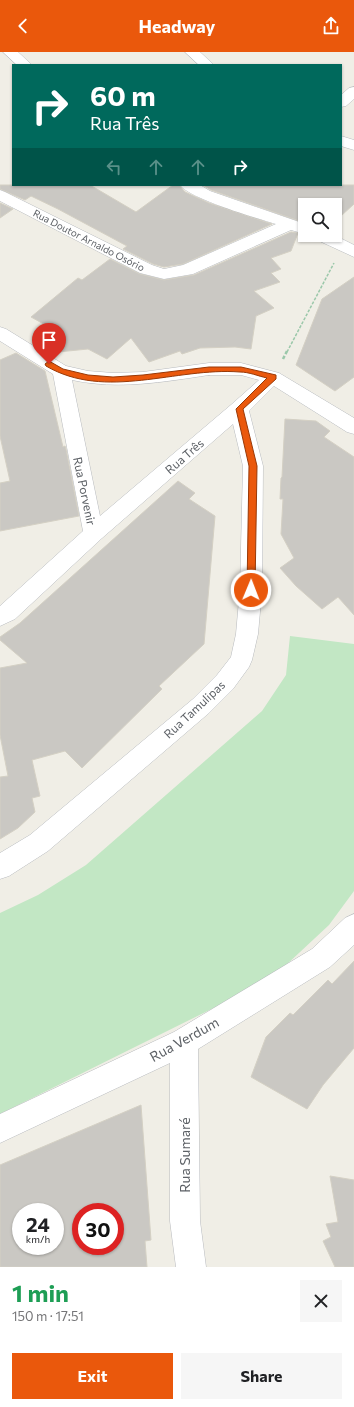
<!DOCTYPE html>
<html lang="en">
<head>
<meta charset="utf-8">
<style>
	body { margin:0; font-family:Commissioner,sans-serif; background:#f6f6f6; color:#202124; height:100vh; display:flex; flex-direction:column; font-size:15px; white-space:nowrap }
	* { box-sizing:border-box; margin:0 }
	p { font-size:13px; color:#757577 }
	.icon { flex:none; width:22px; height:22px; fill:none; stroke:currentColor; stroke-width:2; stroke-linecap:round; stroke-linejoin:round }
	.map { position:relative; height:1215px; overflow:hidden }
	.details { display:flex; flex-direction:column; background:#fff; flex:1 }
	.details>* { flex:none }
	.guide { position:absolute; left:12px; top:12px; width:330px; height:122px; border-radius:0px; box-shadow:0 1px 3px #0004; background:#00695c; color:#fff; overflow:hidden }
	.controls { position:absolute; left:298px; top:146px; display:grid; gap:8px }
	.controls a { display:grid; place-items:center; width:44px; height:44px; border-radius:0px; background:#fff; box-shadow:0 1px 3px #0004; font-size:20px }
	.speed { position:absolute; left:12px; top:1151px; display:flex; gap:8px; font-size:20px; font-weight:700; text-align:center }
	.speed>* { display:grid; place-content:center; width:52px; height:52px; border-radius:50%; background:#fff; box-shadow:0 1px 3px #0004; line-height:1 }
	.speed small { font-size:10px; font-weight:400 }
	.speed .limit { border:6px solid #d22; background:#fff; color:#111 }
	.pin { position:absolute; display:grid; place-items:center; width:34px; height:34px; color:#fff; margin:-41px -17px; border-radius:50% 50% 50% 0; rotate:-45deg; box-shadow:0 0 4px #0007 }
	.pin .icon { rotate:45deg }
	.me { position:absolute; width:44px; margin:-22px; rotate:1deg; stroke-linejoin:round; filter:drop-shadow(0 0 3px #0008) }
	.turn { display:flex; align-items:center; gap:14px; height:84px; padding:0 12px; font-size:18px }
	.turn .icon { width:52px; height:52px; stroke-width:2.5 }
	.turn b { display:block; font-size:28px; line-height:34px }
	.lanes { display:flex; align-items:center; height:38px; padding:0 12px; background:#0003; justify-content:center; gap:20px; direction:ltr }
	.lanes .off { opacity:.35 }
	.round { display:grid; place-items:center; flex:none; width:42px; height:42px; border-radius:0px; background:#f6f6f6 }
	.head { display:flex; align-items:center; justify-content:space-between; height:68px; padding:0 12px }
	h1 { font-size:24px; font-weight:700; line-height:30px; color:#1e9e55 }
	.primary-button { display:flex; gap:8px; margin-top:auto; padding:8px 12px }
	.primary-button a { flex:1; height:46px; border-radius:0px; background:#ea580c; color:#fff; font-size:16px; font-weight:700; line-height:46px; text-align:center }
	.primary-button a+a { background:#f6f6f6; color:#202124 }
	header { display:flex; justify-content:space-between; align-items:center; height:52px; padding:0 12px; background:#ea580c; color:#fff; font-size:18px; font-weight:700 }
	.map>svg:first-child { display:block }
</style>
</head>
<body>
<header><svg class="icon" aria-label="back" viewBox="0 0 24 24"><path d="M15 5l-7 7 7 7"/></svg>Headway<svg class="icon" aria-label="share" viewBox="0 0 24 24"><path d="M12 15V3M7 8l5-5 5 5M5 13v7h14v-7"/></svg></header>
<div class="map">
<svg width="354" height="1215" viewBox="0 0 354 1215">
	<rect width="100%" height="100%" fill="#f0eee6"/>
	<path fill="#c2e7c4" d="M290,584L354,592V839L329,873L270,928L0,1062V861L38,843L86,813L262,659L286,623Z"/>
	<g fill="#cac8c3" stroke="#d4d0c4" fill-rule="evenodd">
		<path d="M0,133H90L136,160L173,133H179L185,140L209,151L272,172L183,212L164,215L153,212L123,197L127,194L58,157L31,144L25,148L0,137Z"/>
		<path d="M203,133H354V152L341,164L335,161V153H317L305,147V163L302,170L211,138Z"/>
		<path d="M0,151L13,157L0,166Z"/>
		<path d="M291,180L298,181L291,199L271,206L281,217L271,221L280,230L254,239L274,256L256,264L251,297L235,295L200,296L182,302L180,299L149,310L131,286L107,307L88,297L48,301L35,293L62,282L31,265L78,226L82,228L110,207L140,222L164,228L194,223Z"/>
		<path d="M354,225V325L335,339L296,313L322,247Z"/>
		<path d="M16,301L45,319L63,395L65,394L66,397L79,464L0,479V431L10,429L0,384V308Z"/>
		<path d="M285,367L316,369L330,379L324,385L354,405V563L338,545L322,557L296,534L280,516L294,506L281,482L283,447H280L281,426L282,425Z"/>
		<path d="M178,429L195,441L189,447L215,464L204,592L159,634L162,637L82,716L65,699L32,708L40,744L32,746L35,760L18,776L0,787V725L8,724L0,683V616L27,611L0,588V585L20,571Z"/>
		<path d="M354,909V996L323,1033L307,1057L251,1025L266,985L290,961L293,963L328,928L332,932Z"/>
		<path d="M141,1053L151,1188L145,1189L147,1215H0V1113ZM21,1160H55V1194H21ZM81,1160H115V1194H81Z"/>
		<path d="M330,1124L354,1128V1215H335L323,1189L331,1185L326,1172L338,1170Z"/>
	</g>
	<g fill="none" stroke-linecap="round" stroke-linejoin="round">
		<defs>
			<g id="minor">
				<path d="M3,0H18L32,13H17Z"/>
				<path d="M185,0H200L214,13H199Z"/>
				<path d="M354,35V47L346,54L341,55V43L349,36Z"/>
				<path d="M341,84L354,88V98L341,94Z"/>
				<path d="M180,133H200L210,139L305,172V182L291,178L193,222L164,227L140,221L0,149V138L5,140L152,213L164,217L183,213L276,172C257,166 190,147 180,133Z"/>
				<path d="M313,183H334L354,193V205L315,187Z"/>
				<path d="M0,275L6,277L66,314L88,319L113,321L143,320L209,311H241L279,321L354,366V382L347,380L274,334L249,359L263,414L262,537L258,582L252,608L249,615L233,637L209,661L48,799L9,824L0,827V801L30,783L193,647L217,623L231,605L236,582L240,537L243,414L233,372L101,487L15,567L0,574V554L83,479L53,322L0,289ZM209,323H241L259,328L232,352L100,464L72,328C118,338 163,330 209,323Z"/>
				<path d="M354,862V893L330,915L198,997L200,1169L206,1215H176L170,1169V1011L0,1091V1062L174,980L312,897L345,866Z"/>
			</g>
		</defs>
		<use href="#minor" stroke="#b8bbbf" stroke-width="1"/>
		<path stroke="#9bc8aa" stroke-width="1.5" stroke-dasharray="3 1.5" stroke-linecap="butt" d="M287,300L334,211"/>
		<path stroke="#9bc8aa" stroke-width="2.5" stroke-dasharray="3.5 2" stroke-linecap="butt" d="M283,307L287,299"/>
		<use href="#minor" fill="#fff" fill-rule="evenodd"/>
	</g>
	<path fill="#ea580c" stroke="#983908" d="M49,309L63,317L88,323L113,325L143,323L209,315H241L276,323V327L243,357L257,414L255,538L254,540L251,541L247,538L249,414L236,357L267,326C258,324 249,320 240,320C176,315 106,349 46,314L45,312Z"/>
	<g text-anchor="middle" dominant-baseline="central" stroke-width="3" stroke-linejoin="round" paint-order="stroke">
		<g font-size="10" fill="#5d6166" stroke="#fff">
			<text transform="translate(89 188) rotate(27)">Rua Doutor Arnaldo Osório</text>
		</g>
		<g font-size="12" fill="#5d6166" stroke="#fff">
			<text transform="translate(184 404) rotate(-41)">Rua Três</text>
			<text transform="translate(85 439) rotate(78)">Rua Porvenir</text>
			<text transform="translate(194 657) rotate(-43)">Rua Tamulipas</text>
		</g>
		<g font-size="14" fill="#5d6166" stroke="#fff">
			<text transform="translate(184 987) rotate(-29)">Rua Verdum</text>
			<text transform="translate(184 1103) rotate(-90)">Rua Sumaré</text>
		</g>
	</g>
</svg>
<div class="controls">
<a><svg class="icon" aria-label="search" viewBox="0 0 24 24"><circle cx="10" cy="10" r="6"/><path d="M15 15l6 6"/></svg></a>
</div>
<div class="speed"><div>24<small>km/h</small></div><div class="limit">30</div></div>
<div class="pin" style="left:49px;top:312px;background:#d93025"><svg class="icon" aria-label="arrive" viewBox="0 0 24 24"><path d="M6 21V4h12l-3 4 3 4H6"/></svg></div>
<svg class="me" style="left:251px;top:538px" viewBox="-20 -20 40 40"><circle r="17" fill="#ea580c" stroke="#fff" stroke-width="3"/><path d="M0-11L8 9 0 5-8 9z" fill="#fff"/></svg>
<div class="guide">
<div class="turn"><svg class="icon" aria-label="right" viewBox="0 0 24 24"><path d="M7 20v-9h11M14 6l5 5-5 5"/></svg><div><b>60 m</b>Rua Três</div></div>
<div class="lanes"><svg class="icon off" aria-label="left" viewBox="0 0 24 24"><path d="M17 20v-9H6M10 6l-5 5 5 5"/></svg><svg class="icon off" aria-label="ahead" viewBox="0 0 24 24"><path d="M12 20V5M6 11l6-6 6 6"/></svg><svg class="icon off" aria-label="ahead" viewBox="0 0 24 24"><path d="M12 20V5M6 11l6-6 6 6"/></svg><svg class="icon" aria-label="right" viewBox="0 0 24 24"><path d="M7 20v-9h11M14 6l5 5-5 5"/></svg></div>
</div>
</div>
<section class="details">
<div class="head"><div><h1>1 min</h1><p>150 m · 17:51</p></div><a class="round"><svg class="icon" aria-label="close" viewBox="0 0 24 24"><path d="M6 6l12 12M18 6L6 18"/></svg></a></div>
<div class="primary-button"><a>Exit</a><a>Share</a></div>
</section>
</body>
</html>
